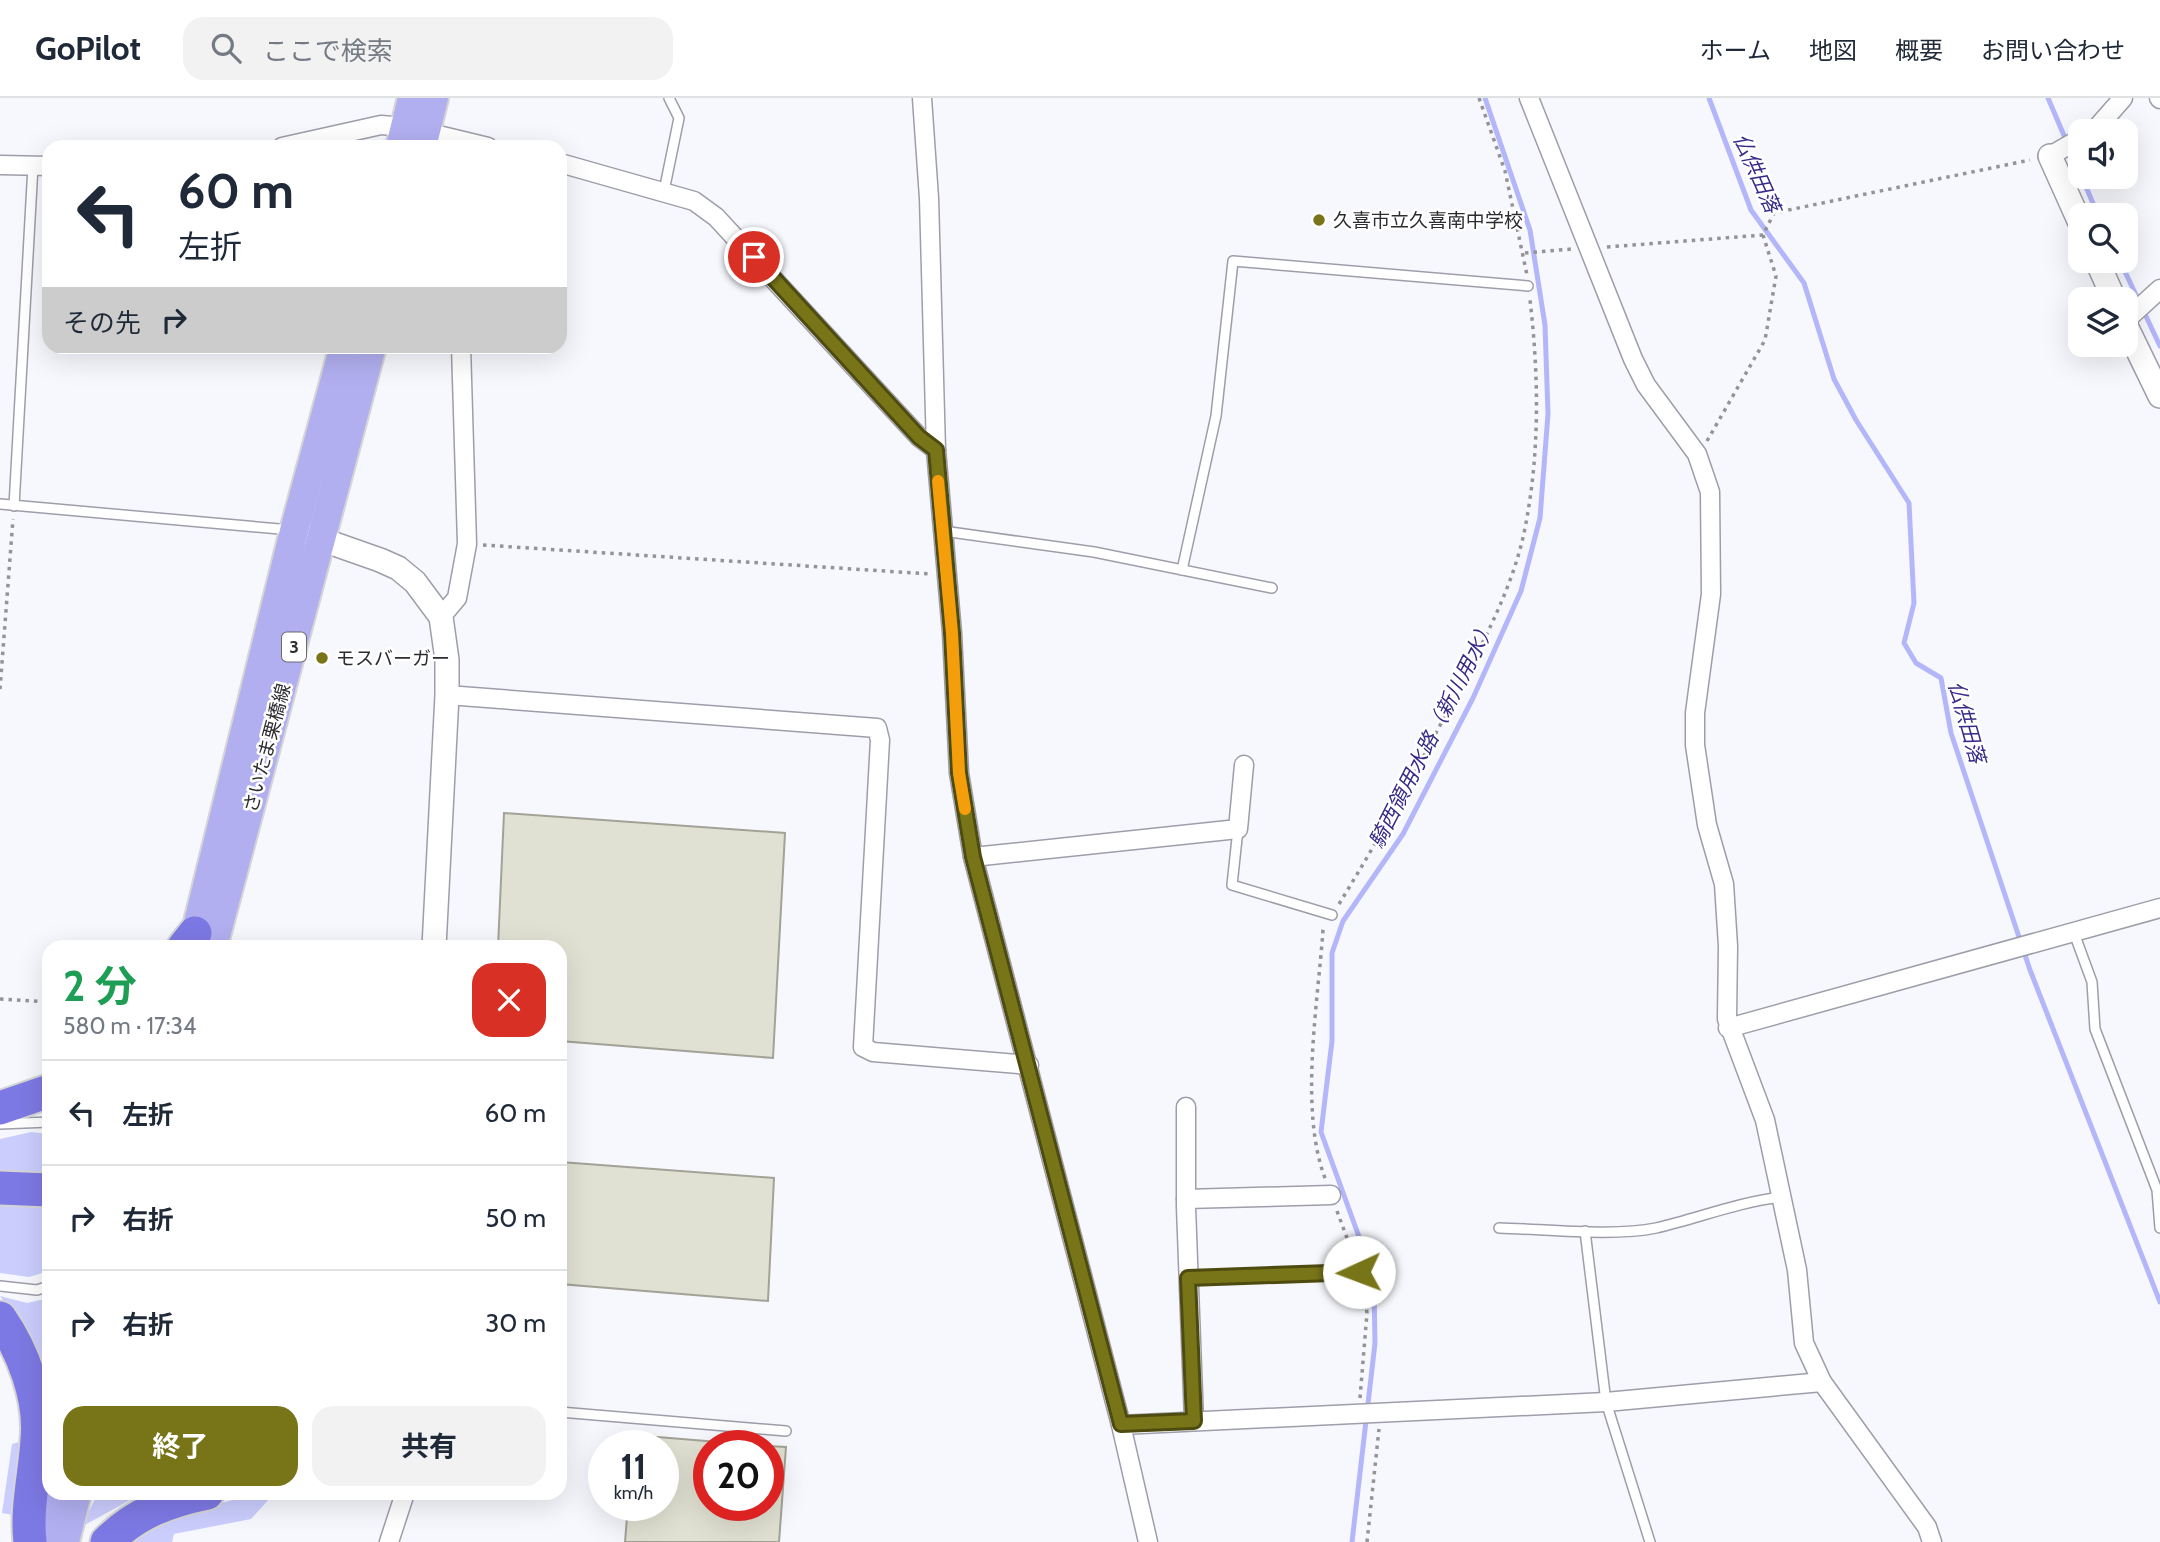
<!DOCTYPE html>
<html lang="ja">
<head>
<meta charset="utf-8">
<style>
	body { margin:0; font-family:Cabin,"Noto Sans JP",sans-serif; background:#f2f2f3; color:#1f2937; height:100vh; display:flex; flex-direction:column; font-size:26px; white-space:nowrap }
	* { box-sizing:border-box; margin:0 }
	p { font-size:23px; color:#747a83 }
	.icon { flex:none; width:38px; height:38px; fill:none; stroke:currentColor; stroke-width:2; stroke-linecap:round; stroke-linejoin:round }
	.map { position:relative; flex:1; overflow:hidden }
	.panel { position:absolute; left:42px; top:842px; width:525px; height:560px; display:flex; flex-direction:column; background:#fff; border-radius:21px; box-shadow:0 7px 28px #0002 }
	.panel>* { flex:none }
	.banner { position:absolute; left:42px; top:42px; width:525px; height:214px; border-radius:21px; box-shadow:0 7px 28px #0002; background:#fff; color:#1f2937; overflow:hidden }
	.controls { position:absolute; left:2068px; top:21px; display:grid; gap:14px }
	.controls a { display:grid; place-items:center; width:70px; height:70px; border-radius:14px; background:#fff; box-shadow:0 7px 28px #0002; font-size:35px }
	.speed { position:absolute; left:588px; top:1332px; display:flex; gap:14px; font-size:35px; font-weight:700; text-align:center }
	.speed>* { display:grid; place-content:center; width:91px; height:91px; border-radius:50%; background:#fff; box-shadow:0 7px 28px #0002; line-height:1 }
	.speed small { font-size:18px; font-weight:400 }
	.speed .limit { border:10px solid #d22; background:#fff; color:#111 }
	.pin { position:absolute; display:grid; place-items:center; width:60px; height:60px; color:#fff; margin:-30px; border:4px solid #fff; border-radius:50%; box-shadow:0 2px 7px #0007 }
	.me { position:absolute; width:77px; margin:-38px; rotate:268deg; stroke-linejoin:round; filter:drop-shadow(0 0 5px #0008) }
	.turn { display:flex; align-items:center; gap:24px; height:147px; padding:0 21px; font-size:32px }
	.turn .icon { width:91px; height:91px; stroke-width:2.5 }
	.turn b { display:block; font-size:49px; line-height:60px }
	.then { display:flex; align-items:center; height:66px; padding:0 21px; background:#0003; gap:14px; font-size:26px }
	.round { display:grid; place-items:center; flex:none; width:74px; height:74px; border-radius:21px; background:#f2f2f3 }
	.overview { display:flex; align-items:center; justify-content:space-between; height:119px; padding:0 21px }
	h1 { font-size:42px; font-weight:700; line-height:52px; color:#1e9e55 }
	.primary-button { display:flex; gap:14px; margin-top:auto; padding:14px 21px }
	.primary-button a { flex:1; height:80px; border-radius:21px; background:#787418; color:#fff; font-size:28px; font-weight:700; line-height:80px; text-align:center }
	.primary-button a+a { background:#f2f2f3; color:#1f2937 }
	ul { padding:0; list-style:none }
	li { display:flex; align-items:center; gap:21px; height:105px; padding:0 21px; border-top:2px solid #e0e1e3 }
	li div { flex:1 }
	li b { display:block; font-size:26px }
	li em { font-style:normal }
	header { display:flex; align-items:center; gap:42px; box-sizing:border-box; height:98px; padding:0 35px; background:#fff; border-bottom:2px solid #e0e1e3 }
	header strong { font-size:33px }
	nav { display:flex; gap:38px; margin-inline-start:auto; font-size:24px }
	.search { width:490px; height:63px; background:#f2f2f3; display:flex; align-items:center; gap:18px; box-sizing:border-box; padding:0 24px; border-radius:21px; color:#747a83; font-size:26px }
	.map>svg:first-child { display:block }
</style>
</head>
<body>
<header>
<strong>GoPilot</strong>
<div class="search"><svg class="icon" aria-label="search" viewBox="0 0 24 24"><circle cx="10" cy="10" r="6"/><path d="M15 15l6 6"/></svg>ここで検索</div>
<nav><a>ホーム</a><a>地図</a><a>概要</a><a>お問い合わせ</a></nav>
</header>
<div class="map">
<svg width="2160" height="1444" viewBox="0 0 2160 1444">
	<rect width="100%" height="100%" fill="#f7f8fd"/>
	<g fill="#cbcdfd">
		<path d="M31,1034L49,1036V1173L29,1179L0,1175V1041Z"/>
		<path d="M0,1198L27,1205L49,1200V1340L21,1227Z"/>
		<path d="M26,1342L19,1418L2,1415L12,1346Z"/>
		<path d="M98,1395H143L81,1429Z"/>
		<path d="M261,1395H284L270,1400L251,1421L174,1436L172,1444H124L193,1412Z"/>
	</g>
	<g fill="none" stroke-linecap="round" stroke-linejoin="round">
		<g stroke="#b4b6fa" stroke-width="5">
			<path d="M1709,0L1751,112L1804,185L1834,281L1856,322L1909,405L1914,505L1904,545L1916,565L1941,580L1951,635L2030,872L2160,1204"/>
			<path d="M2048,0L2098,117"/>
			<path d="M2120,163L2160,248"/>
			<path d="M1352,1444L1375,1245L1374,1189L1366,1158L1321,1034L1332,943V855L1343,823L1403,736L1473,600L1521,493L1540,420L1548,316L1545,227L1530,132L1485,0"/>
		</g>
	</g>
	<g fill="#e1e1d3" stroke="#a2a296" stroke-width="2">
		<path d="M504,715L785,735L773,960L560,943V849H498Z"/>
		<path d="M560,1064L774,1080L768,1203L560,1186Z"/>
		<path d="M633,1337L767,1348H709V1407H768V1348L786,1349L779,1444H625L628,1407H663V1348H633Z"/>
	</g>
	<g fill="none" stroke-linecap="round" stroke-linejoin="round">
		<defs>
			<g id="service">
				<path d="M664,93L679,20L669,0"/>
				<path d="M0,406L291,432"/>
				<path d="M14,408L33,68"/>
				<path d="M943,433L1094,454L1272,490"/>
				<path d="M1182,472L1216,318L1233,163L1528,188"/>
				<path d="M1238,731L1232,787L1332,817"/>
				<path d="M2074,835L2092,884L2095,931L2157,1092L2160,1130"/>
				<path d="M0,1026L49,1024"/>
				<path d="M1499,1130C1544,1131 1614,1139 1656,1130C1699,1120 1738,1104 1782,1099"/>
				<path d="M1585,1133L1606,1304L1650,1444"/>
				<path d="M1188,1180L1359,1174"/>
				<path d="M0,1188L37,1192L49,1188"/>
				<path d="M560,1314L786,1333"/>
			</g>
			<g id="minor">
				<path d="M922,0L929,100L936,352L952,535L959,675L973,759L1121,1327L1148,1444"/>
				<path d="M1529,0L1633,261L1646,287L1697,356L1710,394L1711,496L1695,615V647L1707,727L1724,786L1728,848L1727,921L1765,1022L1797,1172L1804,1245L1822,1284L1927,1429L1932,1444"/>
				<path d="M2159,0L2160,1"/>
				<path d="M2094,33L2123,0"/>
				<path d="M282,49L381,27L405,29L488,49"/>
				<path d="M2050,58L2081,40"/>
				<path d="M560,65L694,103L716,119L919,339L936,352"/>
				<path d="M0,67L49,68"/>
				<path d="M2126,222L2160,191"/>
				<path d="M441,519L457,500L467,446L461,248"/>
				<path d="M447,597L877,630L880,642L863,949L873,954L1029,967"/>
				<path d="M973,759L1238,731L1244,667"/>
				<path d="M1728,930L2160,810"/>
				<path d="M1186,1009V1109L1194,1323"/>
				<path d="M1186,1101L1331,1097"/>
				<path d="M1121,1327L1606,1304L1822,1284"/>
				<path d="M389,1444L405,1395"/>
			</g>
			<g id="tertiary">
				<path d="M2050,58L2081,127"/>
				<path d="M2097,163L2114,201"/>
				<path d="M2126,228L2160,298"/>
				<path d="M306,436L380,462L398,470L415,484L441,519L447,562V597L434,849"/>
			</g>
			<g id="primary">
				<path d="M400,49L412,0"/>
				<path d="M422,49L434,0"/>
				<path d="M192,849L294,433L344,248"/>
				<path d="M213,849L372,248"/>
				<path d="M38,1444L51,1395"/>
				<path d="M65,1444L77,1395"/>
			</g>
			<g id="motorway">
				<path d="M184,849L195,835"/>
				<path d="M0,1010L49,993"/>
				<path d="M0,1090L49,1092"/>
				<path d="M0,1220C23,1253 41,1301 37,1342C35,1376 26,1410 30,1444"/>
				<path d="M107,1444C136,1415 168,1403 207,1395"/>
			</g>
		</defs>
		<use href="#service" stroke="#9d9eaa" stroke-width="12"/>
		<use href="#minor" stroke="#9d9eaa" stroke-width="21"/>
		<use href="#tertiary" stroke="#9d9eaa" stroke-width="26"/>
		<use href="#primary" stroke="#d5d5d6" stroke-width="32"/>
		<use href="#motorway" stroke="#d5d5d6" stroke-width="37"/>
		<g stroke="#939398" stroke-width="3.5" stroke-dasharray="3.5 5" stroke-linecap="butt">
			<path d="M1479,0L1505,73L1527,177"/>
			<path d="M1607,149L1763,137"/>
			<path d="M1525,155L1572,151"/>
			<path d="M1707,343L1765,242L1776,178L1763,137L1774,115L2030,62"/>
			<path d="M483,447L930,476"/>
			<path d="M0,591L13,421"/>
			<path d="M1339,806C1381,738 1419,668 1456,597C1482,546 1512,491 1524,435C1540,358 1539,279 1530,202"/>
			<path d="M0,901L49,904"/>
			<path d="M1325,1080C1299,1012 1318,905 1323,832L1326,828"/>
			<path d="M1337,1113L1355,1162"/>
			<path d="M1360,1300L1367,1215L1363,1185"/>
			<path d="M1367,1444L1379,1331"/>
		</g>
		<use href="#service" stroke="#fff" stroke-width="9"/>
		<use href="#minor" stroke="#fff" stroke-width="18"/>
		<use href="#tertiary" stroke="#fff" stroke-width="23"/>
		<use href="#primary" stroke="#b1afef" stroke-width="28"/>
		<use href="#motorway" stroke="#7d79e4" stroke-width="33"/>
	</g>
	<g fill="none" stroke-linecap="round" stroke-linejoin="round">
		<defs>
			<path id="route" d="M754,159L919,339L936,352L952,535L959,675L973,759L1121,1326L1194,1323L1188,1180L1359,1174"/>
		</defs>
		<use href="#route" stroke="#4e4b10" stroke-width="18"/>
		<use href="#route" stroke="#787418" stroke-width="12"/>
		<path stroke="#f59e0b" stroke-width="12" d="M938,383L952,535L959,675L965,711"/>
	</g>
	<g fill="#787418" stroke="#fff" stroke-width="2.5">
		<circle cx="1319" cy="122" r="7"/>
		<circle cx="322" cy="560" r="7"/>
	</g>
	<g text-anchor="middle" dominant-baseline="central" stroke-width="5" stroke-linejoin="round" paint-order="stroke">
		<rect fill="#fff" stroke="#6b6b6f" stroke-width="2" x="282" y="534.5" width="24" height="29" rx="5"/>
		<g font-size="18" font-weight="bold" fill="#2c2c31">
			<text x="294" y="549">3</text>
		</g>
		<g font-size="19" fill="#2c2c31" stroke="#fff" text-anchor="start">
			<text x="1333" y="122">久喜市立久喜南中学校</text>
			<text x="336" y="560">モスバーガー</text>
		</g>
		<g font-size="19" fill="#2c2c31" stroke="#fff">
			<text transform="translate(267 650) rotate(-75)">さいたま栗橋線</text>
		</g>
		<g font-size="21" font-style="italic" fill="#382b89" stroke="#fff">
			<text transform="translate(1757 75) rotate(66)">仏供田落</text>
			<text transform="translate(1967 624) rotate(74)">仏供田落</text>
			<text transform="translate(1432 636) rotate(-63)">騎西領用水路（新川用水）</text>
		</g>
	</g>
</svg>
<div class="controls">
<a><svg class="icon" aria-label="sound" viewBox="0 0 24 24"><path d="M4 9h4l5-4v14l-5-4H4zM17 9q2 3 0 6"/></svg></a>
<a><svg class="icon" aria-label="search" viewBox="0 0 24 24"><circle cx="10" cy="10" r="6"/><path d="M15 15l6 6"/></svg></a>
<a><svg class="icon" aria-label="layers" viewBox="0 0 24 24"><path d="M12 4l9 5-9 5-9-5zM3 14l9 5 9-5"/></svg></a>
</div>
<div class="speed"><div>11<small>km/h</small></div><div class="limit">20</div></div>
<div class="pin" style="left:754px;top:159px;background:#d93025"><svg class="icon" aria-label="arrive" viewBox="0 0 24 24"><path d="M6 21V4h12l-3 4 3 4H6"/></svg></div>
<svg class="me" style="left:1359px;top:1174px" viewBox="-20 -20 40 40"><circle r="19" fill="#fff"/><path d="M0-13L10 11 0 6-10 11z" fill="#787418"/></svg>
<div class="banner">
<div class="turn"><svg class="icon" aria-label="left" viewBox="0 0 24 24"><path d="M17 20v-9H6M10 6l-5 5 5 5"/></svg><div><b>60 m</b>左折</div></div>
<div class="then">その先<svg class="icon" aria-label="right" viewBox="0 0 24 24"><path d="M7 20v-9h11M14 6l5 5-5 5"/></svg></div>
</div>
<section class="panel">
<div class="overview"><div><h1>2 分</h1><p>580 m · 17:34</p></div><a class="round" style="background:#d93025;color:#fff"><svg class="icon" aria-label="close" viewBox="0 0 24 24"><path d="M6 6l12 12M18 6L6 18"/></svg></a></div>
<ul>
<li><svg class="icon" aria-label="left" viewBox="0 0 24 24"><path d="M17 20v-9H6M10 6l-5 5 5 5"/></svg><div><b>左折</b></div><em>60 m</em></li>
<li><svg class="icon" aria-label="right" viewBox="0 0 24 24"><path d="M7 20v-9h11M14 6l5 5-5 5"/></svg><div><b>右折</b></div><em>50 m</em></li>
<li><svg class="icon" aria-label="right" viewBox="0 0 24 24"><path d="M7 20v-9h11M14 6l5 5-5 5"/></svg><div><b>右折</b></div><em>30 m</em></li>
</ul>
<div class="primary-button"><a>終了</a><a>共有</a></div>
</section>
</div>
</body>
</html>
